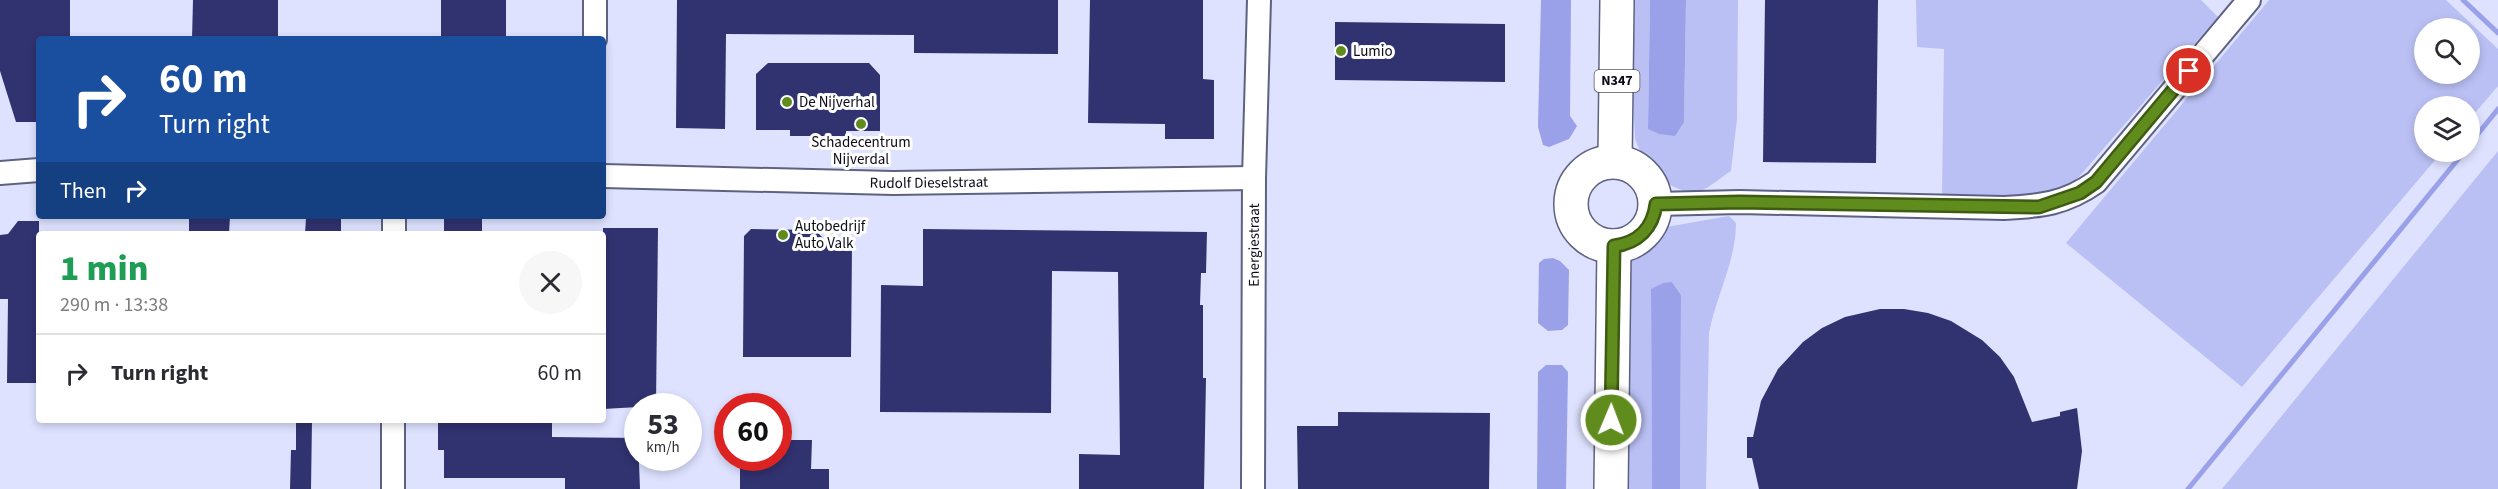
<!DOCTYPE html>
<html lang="en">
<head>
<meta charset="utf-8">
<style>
	body { margin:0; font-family:"Source Sans 3",sans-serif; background:#f7f7f7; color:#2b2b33; height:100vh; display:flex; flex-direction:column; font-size:22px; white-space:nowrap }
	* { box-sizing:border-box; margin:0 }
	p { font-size:20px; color:#7c7c81 }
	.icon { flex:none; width:33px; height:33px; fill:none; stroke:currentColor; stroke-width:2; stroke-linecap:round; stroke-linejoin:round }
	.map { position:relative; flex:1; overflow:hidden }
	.drawer { position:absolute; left:36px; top:231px; width:570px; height:192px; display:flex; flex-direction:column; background:#fff; border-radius:6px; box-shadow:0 3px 9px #0003 }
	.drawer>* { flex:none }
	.hud { position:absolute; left:36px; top:36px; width:570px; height:183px; border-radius:6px; box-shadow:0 3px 9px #0003; background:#1a4fa0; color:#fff; overflow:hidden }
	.buttons { position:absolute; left:2414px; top:18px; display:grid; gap:12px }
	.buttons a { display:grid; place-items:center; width:66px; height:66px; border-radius:50%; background:#fff; box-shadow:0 3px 9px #0003; font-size:30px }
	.speed { position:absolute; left:624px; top:393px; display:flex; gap:12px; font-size:30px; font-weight:700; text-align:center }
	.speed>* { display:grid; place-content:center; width:78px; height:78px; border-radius:50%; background:#fff; box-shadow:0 3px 9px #0003; line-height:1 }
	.speed small { font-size:15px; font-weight:400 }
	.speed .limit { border:9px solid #d22; background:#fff; color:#111 }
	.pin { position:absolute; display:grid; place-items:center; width:51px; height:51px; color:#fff; margin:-26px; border:3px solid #fff; border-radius:50%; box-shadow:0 2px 6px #0007 }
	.me { position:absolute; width:66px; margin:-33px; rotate:1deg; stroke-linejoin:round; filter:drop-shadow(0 0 4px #0008) }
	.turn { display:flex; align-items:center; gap:21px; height:126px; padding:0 24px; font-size:27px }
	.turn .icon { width:78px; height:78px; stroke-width:2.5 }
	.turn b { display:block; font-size:42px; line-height:51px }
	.then { display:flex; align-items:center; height:57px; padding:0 24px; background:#0003; gap:12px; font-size:22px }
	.round { display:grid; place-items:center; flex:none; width:63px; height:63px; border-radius:32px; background:#f7f7f7 }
	.overview { display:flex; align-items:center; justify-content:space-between; height:102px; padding:0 24px }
	h1 { font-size:36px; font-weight:800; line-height:45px; color:#1e9e55 }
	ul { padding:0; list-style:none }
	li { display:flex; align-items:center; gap:18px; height:78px; padding:0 24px; border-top:2px solid #e1e1e2 }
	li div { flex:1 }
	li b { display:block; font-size:22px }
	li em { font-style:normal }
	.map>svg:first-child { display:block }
</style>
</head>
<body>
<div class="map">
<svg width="2498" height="489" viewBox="0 0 2498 489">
	<rect width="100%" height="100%" fill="#dee2ff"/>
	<g fill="#bac0f4" fill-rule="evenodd">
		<path d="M1628,0H1650L1648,129L1684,122L1686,0H1738L1737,119L1731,171C1722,176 1709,189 1699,191C1669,196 1642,163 1635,138Z"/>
		<path d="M1916,0H2201L2218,17L2071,186L2028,200L1942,196L1944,49L1917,47Z"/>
		<path d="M2269,0H2446L2498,49V86L2469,120V106H2424V152H2442L2242,387L2066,243ZM2469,28V74H2424V28Z"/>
		<path d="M2498,151V489H2222Z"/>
		<path d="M1729,216L1736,223C1736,261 1716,296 1709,333L1706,489H1680L1681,295L1672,282L1651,289L1652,489H1620L1624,262L1666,227Z"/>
	</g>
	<g fill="#9aa1e9">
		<path d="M1541,0H1571L1570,116L1577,126L1569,139L1549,147L1543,145L1538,127Z"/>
		<path d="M1650,0H1686L1684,122L1675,136L1659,134L1648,129Z"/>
		<path d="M1553,258L1560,261L1569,270L1568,325L1562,330L1548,331L1538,323L1539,263L1544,259Z"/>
		<path d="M1672,282L1681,295L1680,489H1652L1651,289L1663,283Z"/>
		<path d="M1546,365H1562L1568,372L1566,489H1537L1538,372Z"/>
	</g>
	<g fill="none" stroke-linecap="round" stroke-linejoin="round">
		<g stroke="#9aa1e9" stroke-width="5">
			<path d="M2463,0L2498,33"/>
			<path d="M2469,145L2498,109"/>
			<path d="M2188,489L2464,152"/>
		</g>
	</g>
	<g fill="#313270">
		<path d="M0,0H70V39H39V122H16L0,71Z"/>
		<path d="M193,0H278V39H192Z"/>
		<rect x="441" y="0" width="65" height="39"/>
		<path d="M677,0H1058V54L914,53V35L726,34L725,129L676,128Z"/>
		<path d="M1090,0H1203V79L1214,80V139H1165V124L1088,123Z"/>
		<path d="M1765,0H1878L1876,163L1763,162Z"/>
		<path d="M1335,22L1505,24V82L1335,80Z"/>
		<path d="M768,63H869L880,75V131H846V136H790V130H756V74Z"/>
		<path d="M189,216H230L229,234H189Z"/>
		<rect x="444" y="216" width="38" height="18"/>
		<path d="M306,218H341V234H305Z"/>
		<path d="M18,221H39V383H7L8,299H0V235L8,234Z"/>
		<path d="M603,228H658L656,406L603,409Z"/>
		<path d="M751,229L815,230L829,244H852L851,357H743L744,236Z"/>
		<path d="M923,229L1207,232L1206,273H1201L1200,305H1203V378H1206L1204,489H1079V454L1120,455L1118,272L1052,271L1051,413L880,412L881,285L923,286Z"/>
		<path d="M1880,309H1904L1928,313L1951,321L1982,340L2000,357L2014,377L2032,422L2060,416V412L2077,408L2082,451L2077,489H1759L1752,458H1747V437H1753L1761,401L1778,369L1803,342L1822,328L1845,317Z"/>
		<path d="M1338,412L1490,413L1489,489H1298L1297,426H1338Z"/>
		<path d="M296,420H312L311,489H290L291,450H296Z"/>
		<path d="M438,420H552V437L638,438L640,489H565V478H444V450H438Z"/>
		<path d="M778,440H812L811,469H829V489H740V458H778Z"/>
	</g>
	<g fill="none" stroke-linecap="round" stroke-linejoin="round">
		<defs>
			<g id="minor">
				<path d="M595,39V0"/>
				<path d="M0,173L39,170"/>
				<path id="s1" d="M603,176L893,183L1254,178"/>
				<path d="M1656,204L1740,202L2004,208C2041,206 2065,204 2096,182L2249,0"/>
				<path d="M394,234V216"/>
				<path d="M393,489V420"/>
				<path id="s2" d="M1253,489L1254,178L1259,0"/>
			</g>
			<g id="primary">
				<path d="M1615,161L1617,0"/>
				<circle cx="1613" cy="204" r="42"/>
				<path d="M1611,489L1614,246"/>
			</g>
		</defs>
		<use href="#minor" stroke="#5e6281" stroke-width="26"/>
		<use href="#primary" stroke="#5e6281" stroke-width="36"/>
		<use href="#minor" stroke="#fff" stroke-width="22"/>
		<use href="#primary" stroke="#fff" stroke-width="33"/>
	</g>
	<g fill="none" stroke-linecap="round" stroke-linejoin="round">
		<defs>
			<path id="route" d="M1611,420L1614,246C1638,243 1653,228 1656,204L1740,202L2039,207L2080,193L2096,182L2189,71"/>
		</defs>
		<use href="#route" stroke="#3e5b13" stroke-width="15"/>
		<use href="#route" stroke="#608c1d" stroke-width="10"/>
	</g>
	<g fill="#608c1d" stroke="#fff" stroke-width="2">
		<circle cx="1341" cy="51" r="6"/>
		<circle cx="787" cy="102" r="6"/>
		<circle cx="861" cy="124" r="6"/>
		<circle cx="783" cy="235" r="6"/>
	</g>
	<g text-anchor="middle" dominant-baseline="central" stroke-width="6" stroke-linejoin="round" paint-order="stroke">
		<rect fill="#fff" stroke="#54545c" stroke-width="1.5" x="1594.5" y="70" width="45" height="22" rx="4.5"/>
		<g font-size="14" font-weight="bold" fill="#0a0b16">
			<text x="1617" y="81">N347</text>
		</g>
		<g font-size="15" fill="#0a0b16" stroke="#fff" text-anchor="start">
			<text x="1353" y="51">Lumio</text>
			<text x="799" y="102">De Nijverhal</text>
			<text x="861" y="142" text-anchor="middle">Schadecentrum<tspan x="861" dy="17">Nijverdal</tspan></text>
			<text x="795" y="226">Autobedrijf<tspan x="795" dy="17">Auto Valk</tspan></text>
		</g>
		<g font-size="15" fill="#0a0b16" stroke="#fff">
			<text stroke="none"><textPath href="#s1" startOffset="326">Rudolf Dieselstraat</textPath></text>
			<text stroke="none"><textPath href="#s2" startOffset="244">Energiestraat</textPath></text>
		</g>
	</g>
</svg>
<div class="buttons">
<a><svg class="icon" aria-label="search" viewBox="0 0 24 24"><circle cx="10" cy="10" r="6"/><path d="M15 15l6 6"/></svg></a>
<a><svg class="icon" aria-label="layers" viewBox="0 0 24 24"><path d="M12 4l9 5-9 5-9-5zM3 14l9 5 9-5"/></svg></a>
</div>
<div class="speed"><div>53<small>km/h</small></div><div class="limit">60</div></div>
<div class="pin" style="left:2189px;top:71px;background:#d93025"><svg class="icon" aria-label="arrive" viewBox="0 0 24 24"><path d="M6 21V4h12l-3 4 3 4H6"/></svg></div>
<svg class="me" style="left:1611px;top:420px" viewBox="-20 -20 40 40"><circle r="17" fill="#608c1d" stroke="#fff" stroke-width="3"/><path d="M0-11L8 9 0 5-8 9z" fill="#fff"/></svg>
<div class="hud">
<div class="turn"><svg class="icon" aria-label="right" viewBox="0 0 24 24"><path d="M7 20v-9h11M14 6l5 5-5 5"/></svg><div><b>60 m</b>Turn right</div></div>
<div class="then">Then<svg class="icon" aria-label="right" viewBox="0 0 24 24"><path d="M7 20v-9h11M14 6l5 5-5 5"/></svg></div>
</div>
<section class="drawer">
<div class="overview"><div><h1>1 min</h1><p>290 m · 13:38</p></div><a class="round"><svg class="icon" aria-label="close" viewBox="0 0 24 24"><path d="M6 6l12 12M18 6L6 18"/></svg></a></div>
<ul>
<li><svg class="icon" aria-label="right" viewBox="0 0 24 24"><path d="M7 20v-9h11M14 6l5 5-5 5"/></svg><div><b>Turn right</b></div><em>60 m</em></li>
</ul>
</section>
</div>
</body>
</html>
